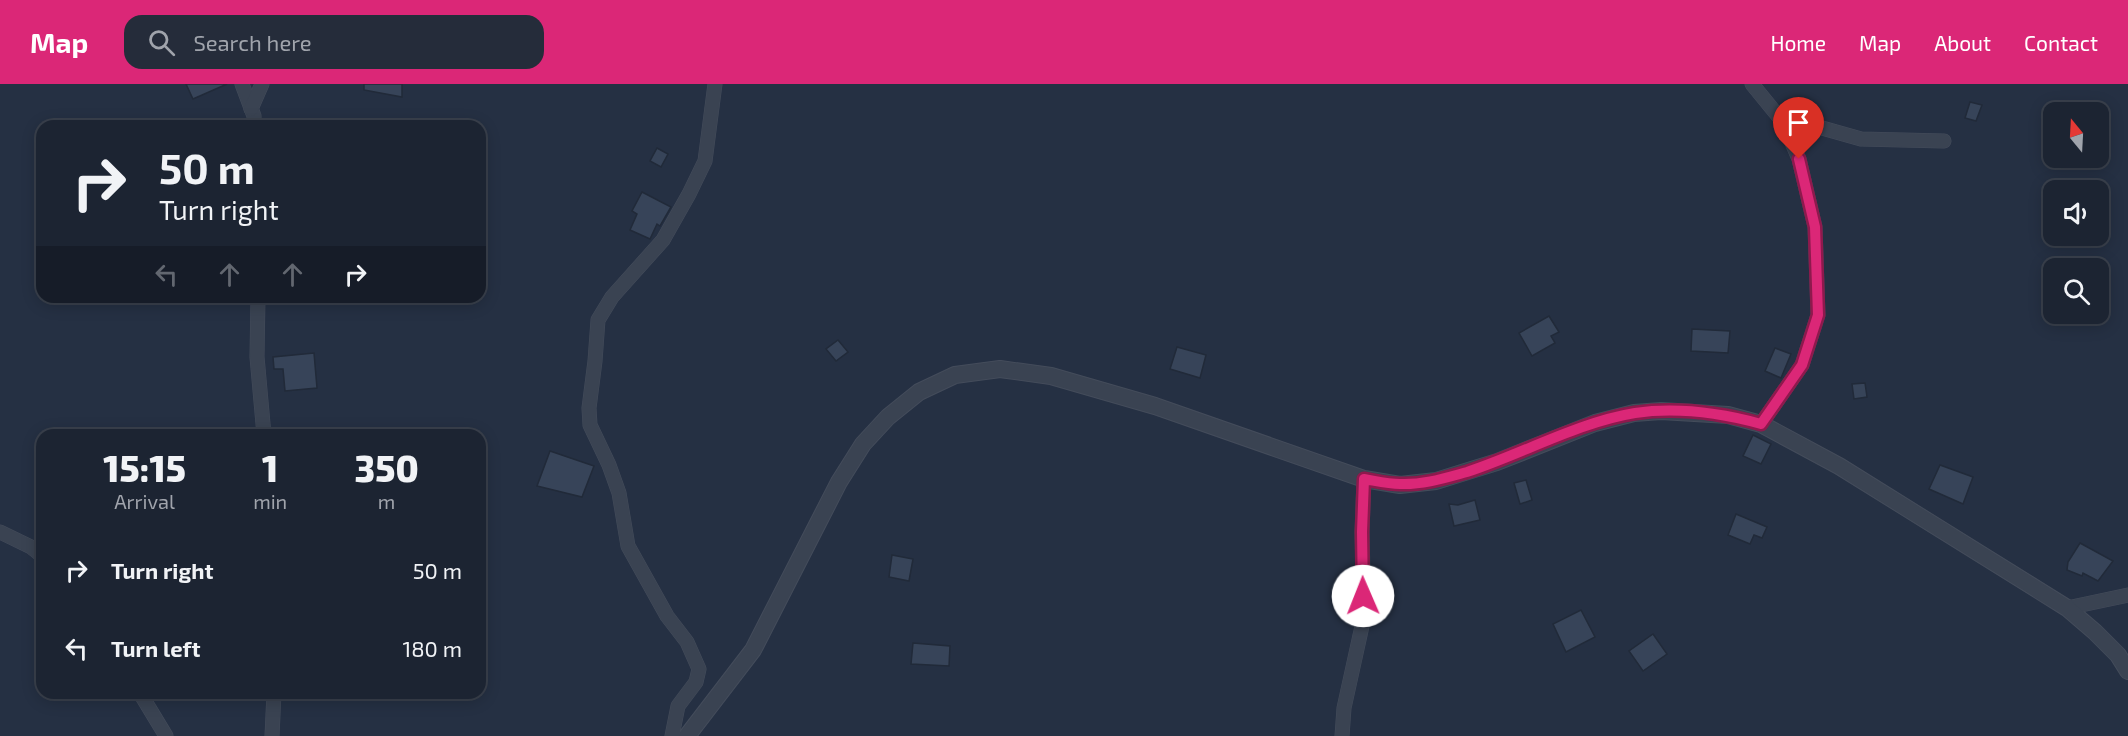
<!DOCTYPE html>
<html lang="en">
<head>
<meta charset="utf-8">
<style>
	body { margin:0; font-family:"Exo 2",sans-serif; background:#252c3a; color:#f1f3f6; height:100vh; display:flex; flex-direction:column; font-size:22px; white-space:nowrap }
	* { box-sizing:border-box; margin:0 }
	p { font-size:20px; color:#a0a4ac }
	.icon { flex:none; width:33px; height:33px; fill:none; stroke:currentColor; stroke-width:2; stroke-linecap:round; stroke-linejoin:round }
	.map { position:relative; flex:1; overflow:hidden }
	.drawer { position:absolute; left:36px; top:345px; width:450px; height:270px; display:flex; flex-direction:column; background:#1c2432; border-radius:18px; box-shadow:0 3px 15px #0003,0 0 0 2px #3a414d }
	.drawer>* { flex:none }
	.guide { position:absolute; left:36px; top:36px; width:450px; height:183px; border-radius:18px; box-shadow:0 3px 15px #0003,0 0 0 2px #3a414d; background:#1c2432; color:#f1f3f6; overflow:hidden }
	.needle { width:39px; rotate:342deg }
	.buttons { position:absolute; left:2043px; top:18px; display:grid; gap:12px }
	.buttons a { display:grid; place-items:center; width:66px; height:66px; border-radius:12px; background:#1c2432; box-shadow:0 3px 15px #0003,0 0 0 2px #3a414d; font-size:30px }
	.pin { position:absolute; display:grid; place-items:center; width:51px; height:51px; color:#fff; margin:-62px -26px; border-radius:50% 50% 50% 0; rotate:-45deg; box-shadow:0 0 6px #0007 }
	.pin .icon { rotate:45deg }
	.me { position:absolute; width:66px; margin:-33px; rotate:359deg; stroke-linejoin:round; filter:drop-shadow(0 0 4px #0008) }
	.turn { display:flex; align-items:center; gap:21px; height:126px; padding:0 24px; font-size:27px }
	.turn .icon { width:78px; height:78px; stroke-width:2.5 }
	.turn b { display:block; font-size:42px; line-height:51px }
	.lanes { display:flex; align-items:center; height:57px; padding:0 24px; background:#0003; justify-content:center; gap:30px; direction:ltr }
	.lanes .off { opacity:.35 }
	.eta { display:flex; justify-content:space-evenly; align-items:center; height:102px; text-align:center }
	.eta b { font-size:36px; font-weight:800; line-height:42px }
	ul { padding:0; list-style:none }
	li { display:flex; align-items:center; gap:18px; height:78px; padding:0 24px }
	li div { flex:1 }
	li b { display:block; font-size:22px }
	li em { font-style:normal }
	header { display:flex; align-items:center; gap:36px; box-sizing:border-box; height:84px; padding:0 30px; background:#db2777; color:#fff }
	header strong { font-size:28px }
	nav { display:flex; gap:33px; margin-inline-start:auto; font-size:21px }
	.search { width:420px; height:54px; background:#252c3a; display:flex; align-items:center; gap:15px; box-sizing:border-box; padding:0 21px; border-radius:18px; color:#a0a4ac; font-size:22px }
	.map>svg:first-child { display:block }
</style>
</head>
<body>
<header>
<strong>Map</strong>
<div class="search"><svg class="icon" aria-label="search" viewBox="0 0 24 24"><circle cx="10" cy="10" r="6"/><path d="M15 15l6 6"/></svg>Search here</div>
<nav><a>Home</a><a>Map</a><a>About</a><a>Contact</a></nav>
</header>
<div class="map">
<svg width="2128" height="652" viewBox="0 0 2128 652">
	<rect width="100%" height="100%" fill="#253043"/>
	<g fill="#374459" stroke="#212a39" stroke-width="1.5">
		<path d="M186,0H227L193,15Z"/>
		<path d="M364,0H402V13L364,6Z"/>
		<path d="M1970,18L1982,21L1976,37L1965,34Z"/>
		<path d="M657,64L668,70L661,83L650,77Z"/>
		<path d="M642,108L671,123L660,142L657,140L650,155L630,146L637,130L632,127Z"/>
		<path d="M1549,232L1559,248L1551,252L1555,259L1532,272L1519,249Z"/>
		<path d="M1692,245L1730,247L1728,269L1691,267Z"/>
		<path d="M838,256L848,268L836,277L826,265Z"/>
		<path d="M1177,263L1206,271L1200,294L1170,285Z"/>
		<path d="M1775,264L1791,270L1781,294L1765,287Z"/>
		<path d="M314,269L317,304L285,307L283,285H274L273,273Z"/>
		<path d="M1865,299L1867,313L1854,315L1852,300Z"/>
		<path d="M1753,351L1771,360L1761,380L1743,372Z"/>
		<path d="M550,367L594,382L582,413L537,402Z"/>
		<path d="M1940,381L1973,393L1963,420L1929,405Z"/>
		<path d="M1526,396L1532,416L1520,420L1514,399Z"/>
		<path d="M1475,416L1480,436L1454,442L1449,420L1458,421Z"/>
		<path d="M1736,430L1767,443L1762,454L1754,451L1750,460L1728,451Z"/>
		<path d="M2080,459L2113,477L2098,497L2083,489L2082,492L2067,486L2068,478Z"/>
		<path d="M892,471L913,475L909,497L889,493Z"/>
		<path d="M1581,526L1595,553L1566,568L1553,540Z"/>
		<path d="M1653,550L1667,570L1643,587L1629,567Z"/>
		<path d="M913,559L950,562L949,582L911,580Z"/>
	</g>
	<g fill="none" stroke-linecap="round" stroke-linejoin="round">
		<defs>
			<g id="minor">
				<path d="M242,0L254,32V42"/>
				<path d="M1752,0L1783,38L1799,75L1815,143L1818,231L1802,281L1761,340"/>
				<path d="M251,25L262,0"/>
				<path d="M1783,38L1815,42L1861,55L1944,57"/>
				<path d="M258,213L257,273L264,351"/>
				<path d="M0,448L31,463L42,472"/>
				<path d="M2067,524L2128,511"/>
				<path d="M140,609L166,652"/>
				<path d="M272,652L274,609"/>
				<path d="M672,652L678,622L696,598L699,585L687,558L667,532L628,462L619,409L609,381L590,341L589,324L595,277L598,236L612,213L663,156L689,110L705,77L715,0"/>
				<path d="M1342,652L1344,624L1364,533L1362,448L1364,395"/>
			</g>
			<path id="tertiary" d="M687,652L753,566L839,398L863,360L888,333L919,308L955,291L1000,285L1051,292L1155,322L1364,395L1400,401L1436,397L1497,378L1595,339L1634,329L1661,327L1728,331L1761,340L1839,382L2067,524L2095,548L2118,571L2128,587"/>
		</defs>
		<use href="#minor" stroke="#444c5b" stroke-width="15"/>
		<use href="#tertiary" stroke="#444c5b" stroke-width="18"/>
		<use href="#minor" stroke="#3a4352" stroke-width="14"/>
		<use href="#tertiary" stroke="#3a4352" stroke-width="16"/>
	</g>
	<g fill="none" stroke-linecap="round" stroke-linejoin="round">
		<defs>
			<path id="route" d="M1363,512L1362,448L1364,395C1376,397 1388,400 1400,400C1423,401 1445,394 1467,388C1522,370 1579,338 1635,329C1677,323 1721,329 1761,340L1802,281L1818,231L1815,143L1799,75"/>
		</defs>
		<use href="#route" stroke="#8e194d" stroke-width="15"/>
		<use href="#route" stroke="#db2777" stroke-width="10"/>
	</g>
</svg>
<div class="buttons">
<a><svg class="needle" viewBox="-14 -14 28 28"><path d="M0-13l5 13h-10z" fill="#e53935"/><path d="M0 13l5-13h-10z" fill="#a0a4ac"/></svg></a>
<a><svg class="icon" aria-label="sound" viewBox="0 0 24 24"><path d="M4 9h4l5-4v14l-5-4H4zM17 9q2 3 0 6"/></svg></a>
<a><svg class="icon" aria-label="search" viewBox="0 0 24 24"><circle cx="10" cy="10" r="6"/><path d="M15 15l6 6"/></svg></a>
</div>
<div class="pin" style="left:1799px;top:75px;background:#d93025"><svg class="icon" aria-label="arrive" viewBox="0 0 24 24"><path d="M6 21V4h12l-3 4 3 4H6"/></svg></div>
<svg class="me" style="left:1363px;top:512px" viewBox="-20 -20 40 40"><circle r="19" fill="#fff"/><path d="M0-13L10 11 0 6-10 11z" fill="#db2777"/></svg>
<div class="guide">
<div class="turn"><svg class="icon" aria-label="right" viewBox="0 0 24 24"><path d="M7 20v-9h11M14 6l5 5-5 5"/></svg><div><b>50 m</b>Turn right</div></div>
<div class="lanes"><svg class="icon off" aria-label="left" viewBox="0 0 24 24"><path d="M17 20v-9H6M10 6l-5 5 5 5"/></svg><svg class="icon off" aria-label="ahead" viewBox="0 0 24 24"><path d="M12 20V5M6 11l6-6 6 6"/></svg><svg class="icon off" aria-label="ahead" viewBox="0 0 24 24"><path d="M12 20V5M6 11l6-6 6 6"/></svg><svg class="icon" aria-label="right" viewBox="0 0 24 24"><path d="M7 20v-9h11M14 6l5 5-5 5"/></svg></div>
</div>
<section class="drawer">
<div class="eta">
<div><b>15:15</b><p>Arrival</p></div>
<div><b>1</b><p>min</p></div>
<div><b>350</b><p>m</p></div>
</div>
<ul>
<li><svg class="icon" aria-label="right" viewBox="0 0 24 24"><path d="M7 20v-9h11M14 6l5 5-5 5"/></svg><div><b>Turn right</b></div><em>50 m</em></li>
<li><svg class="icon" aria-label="left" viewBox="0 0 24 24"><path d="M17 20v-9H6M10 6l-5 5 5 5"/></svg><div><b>Turn left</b></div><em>180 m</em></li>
</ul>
</section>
</div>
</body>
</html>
